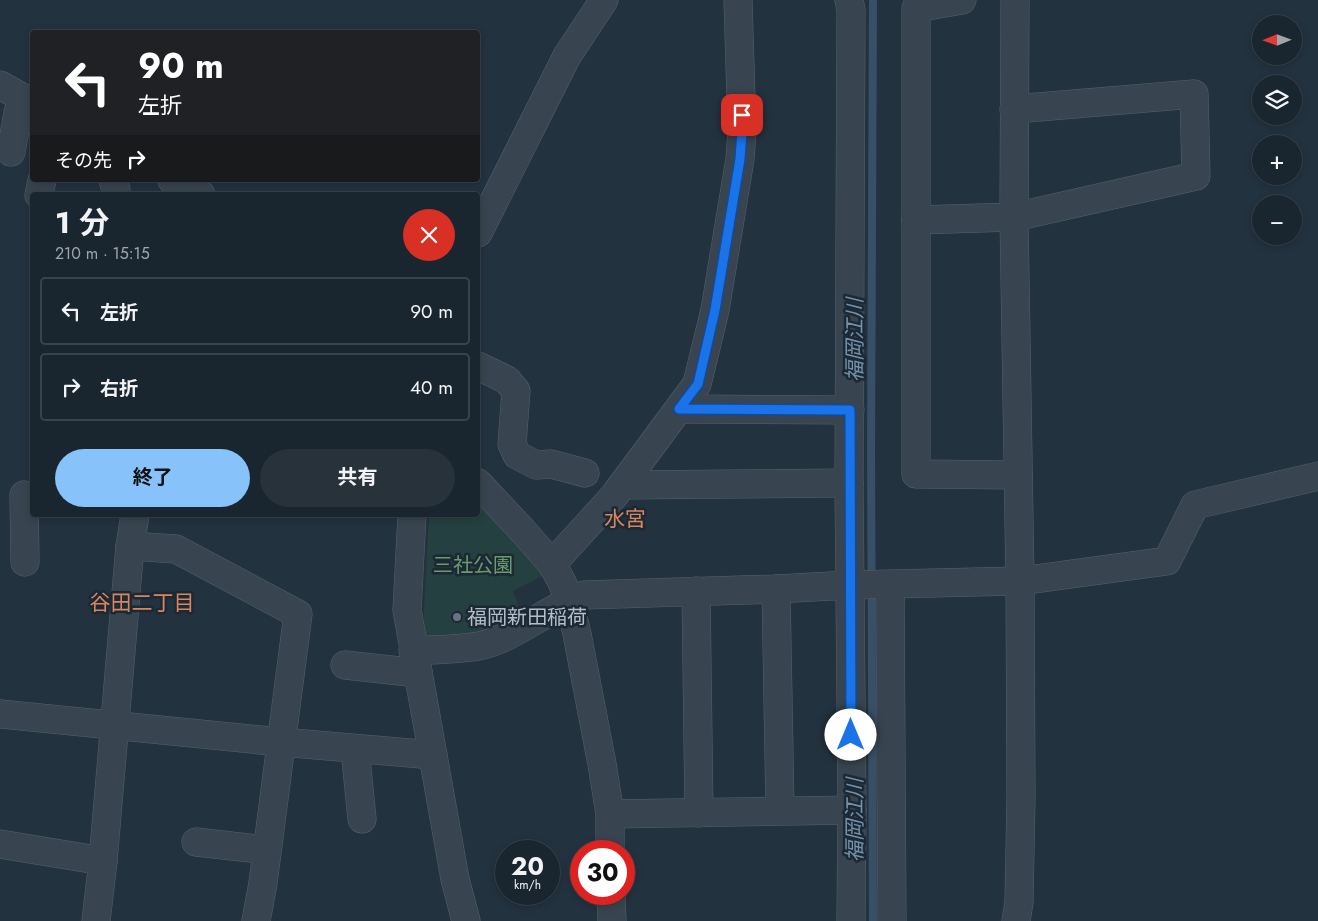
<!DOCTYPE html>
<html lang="ja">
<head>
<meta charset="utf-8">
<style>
	body { margin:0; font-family:Jost,"Noto Sans JP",sans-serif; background:#27323b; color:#f1f3f6; height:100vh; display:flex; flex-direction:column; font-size:19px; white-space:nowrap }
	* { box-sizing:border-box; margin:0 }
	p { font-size:16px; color:#9fa5aa }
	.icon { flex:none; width:28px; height:28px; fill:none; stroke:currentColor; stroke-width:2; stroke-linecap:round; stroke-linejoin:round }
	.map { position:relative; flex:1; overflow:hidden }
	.sheet { position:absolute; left:30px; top:192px; width:450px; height:325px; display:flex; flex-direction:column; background:#1a262f; border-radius:5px; box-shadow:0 2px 8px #0003,0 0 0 1px #38434b }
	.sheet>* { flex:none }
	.guide { position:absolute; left:30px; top:30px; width:450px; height:152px; border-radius:5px; box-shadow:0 2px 8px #0003,0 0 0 1px #38434b; background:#202124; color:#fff; overflow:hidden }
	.needle { width:32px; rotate:269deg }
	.fabs { position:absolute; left:1252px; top:15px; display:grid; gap:10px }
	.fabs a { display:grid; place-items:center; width:50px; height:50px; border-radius:50%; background:#1a262f; box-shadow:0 2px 8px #0003,0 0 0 1px #38434b; font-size:25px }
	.speed { position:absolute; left:495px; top:840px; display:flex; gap:10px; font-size:25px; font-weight:700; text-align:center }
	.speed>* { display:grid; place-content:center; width:65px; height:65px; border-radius:50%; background:#1a262f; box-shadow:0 2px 8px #0003,0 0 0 1px #38434b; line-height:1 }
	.speed small { font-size:12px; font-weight:400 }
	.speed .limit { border:8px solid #d22; background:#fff; color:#111 }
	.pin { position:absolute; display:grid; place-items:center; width:42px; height:42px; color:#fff; margin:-21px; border-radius:10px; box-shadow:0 2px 8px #0006 }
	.me { position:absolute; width:55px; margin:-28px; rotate:0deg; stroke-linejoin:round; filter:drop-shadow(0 0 4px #0008) }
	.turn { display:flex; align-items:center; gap:18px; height:105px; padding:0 25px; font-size:22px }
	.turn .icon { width:65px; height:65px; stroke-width:2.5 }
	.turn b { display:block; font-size:35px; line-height:42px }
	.then { display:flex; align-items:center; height:48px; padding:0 25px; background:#0003; gap:10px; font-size:19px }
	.round { display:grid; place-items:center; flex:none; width:52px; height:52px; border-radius:26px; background:#27323b }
	.overview { display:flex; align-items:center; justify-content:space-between; height:85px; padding:0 25px }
	h1 { font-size:30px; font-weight:700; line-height:38px }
	.cta { display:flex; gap:10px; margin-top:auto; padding:10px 25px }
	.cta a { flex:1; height:58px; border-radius:30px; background:#87c2fb; color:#111; font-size:20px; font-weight:700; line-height:58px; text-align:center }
	.cta a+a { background:#27323b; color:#f1f3f6 }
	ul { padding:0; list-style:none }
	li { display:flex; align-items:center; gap:15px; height:68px; margin:0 10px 8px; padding:0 15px; border:2px solid #38434b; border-radius:5px }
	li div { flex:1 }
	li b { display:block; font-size:19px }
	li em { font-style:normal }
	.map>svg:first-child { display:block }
</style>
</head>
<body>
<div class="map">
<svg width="1318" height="921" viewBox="0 0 1318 921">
	<rect width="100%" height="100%" fill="#23323f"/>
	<path fill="#254040" d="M478,505L511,536L544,575L513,591L523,618L484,637L429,643L423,629L429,515H478Z"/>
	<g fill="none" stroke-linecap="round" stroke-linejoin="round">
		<path stroke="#375066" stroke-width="8" d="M873,921L871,451L873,0"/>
		<defs>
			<g id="minor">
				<path d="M849,0L851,10L849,483L852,810L851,921"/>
				<path d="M962,0L916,8V474L1018,475"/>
				<path d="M1015,0L1014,217L1020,581L1021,797L1019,902L1016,921"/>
				<path d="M0,85L32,103"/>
				<path d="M11,152L18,113L24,98"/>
				<path d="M113,180L116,190L115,195"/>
				<path d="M172,180L201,195"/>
				<path d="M39,195L42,180"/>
				<path d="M916,220L1014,217L1196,176L1194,94L1014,109"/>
				<path d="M478,233L567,56L604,0"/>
				<path d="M478,366L507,380L516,391L512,444L517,455L536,465L551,464L585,473"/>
				<path d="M679,409L850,410"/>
				<path d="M478,483L523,531L552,564L562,582L569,600L577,634L602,764L610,814V851"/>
				<path d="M622,485L849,483"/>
				<path d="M24,495L25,562"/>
				<path d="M412,515L407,610L455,879L466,921"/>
				<path d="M130,546L176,549L298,614L263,883L256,921"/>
				<path d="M552,564L614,496L697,384L715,310L740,159L742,131L738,0"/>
				<path d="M890,585L892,921"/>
				<path d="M776,589L780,810"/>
				<path d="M696,591L699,813"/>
				<path d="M413,651C435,649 463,650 483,645C516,637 550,607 584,595L776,589L850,585L1020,581L1167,561L1195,505L1318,476"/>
				<path d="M345,665L418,673"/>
				<path d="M0,714L281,742L433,755"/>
				<path d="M355,749L362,819"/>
				<path d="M610,814L852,810"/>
				<path d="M196,842L267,850"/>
				<path d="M0,844L103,861"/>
				<path d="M611,894L612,921"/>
				<path d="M96,921L103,861L130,546L135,515"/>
			</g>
		</defs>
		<use href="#minor" stroke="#55626d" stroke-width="29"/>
		<use href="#minor" stroke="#38444f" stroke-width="28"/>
	</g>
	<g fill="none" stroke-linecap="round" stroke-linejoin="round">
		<defs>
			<path id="route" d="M742,115V131L740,159L715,310L698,384L679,409L850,410L851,735"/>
		</defs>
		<use href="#route" stroke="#114b97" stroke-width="12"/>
		<use href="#route" stroke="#1a73e8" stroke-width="9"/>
	</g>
	<circle fill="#6b7280" stroke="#1c2934" stroke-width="2" cx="457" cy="617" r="5"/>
	<g text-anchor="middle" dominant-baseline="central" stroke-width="5" stroke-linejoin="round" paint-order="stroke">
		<g font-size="20" fill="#6a9b6f" stroke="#1c2934">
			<text x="473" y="565">三社公園</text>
		</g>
		<g font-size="20" fill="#b4bfca" stroke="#1c2934" text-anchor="start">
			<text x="467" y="617">福岡新田稲荷</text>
		</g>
		<g font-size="21" font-style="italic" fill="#7393ad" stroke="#1c2934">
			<text transform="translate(855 340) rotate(-90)">福岡江川</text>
			<text transform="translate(855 820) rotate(-90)">福岡江川</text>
		</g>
		<g font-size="21" fill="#d88660" stroke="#1c2934">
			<text x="625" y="519">水宮</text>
			<text x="142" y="603">谷田二丁目</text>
		</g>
	</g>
</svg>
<div class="fabs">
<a><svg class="needle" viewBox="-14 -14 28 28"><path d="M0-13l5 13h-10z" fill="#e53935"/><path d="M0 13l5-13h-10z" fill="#9fa5aa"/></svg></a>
<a><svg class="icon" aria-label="layers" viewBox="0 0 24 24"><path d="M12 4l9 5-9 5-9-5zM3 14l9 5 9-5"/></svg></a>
<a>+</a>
<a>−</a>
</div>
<div class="speed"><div>20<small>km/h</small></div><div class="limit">30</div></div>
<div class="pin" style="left:742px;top:115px;background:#d93025"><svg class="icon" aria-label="arrive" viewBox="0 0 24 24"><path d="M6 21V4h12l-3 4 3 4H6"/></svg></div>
<svg class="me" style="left:851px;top:735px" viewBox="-20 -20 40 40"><circle r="19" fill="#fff"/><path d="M0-13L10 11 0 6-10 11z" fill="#1a73e8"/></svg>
<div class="guide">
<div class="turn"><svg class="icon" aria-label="left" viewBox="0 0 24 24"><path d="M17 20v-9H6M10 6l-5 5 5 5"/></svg><div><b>90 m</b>左折</div></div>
<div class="then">その先<svg class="icon" aria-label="right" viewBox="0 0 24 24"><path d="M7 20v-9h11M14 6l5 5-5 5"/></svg></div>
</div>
<section class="sheet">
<div class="overview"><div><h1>1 分</h1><p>210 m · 15:15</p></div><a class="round" style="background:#d93025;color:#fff"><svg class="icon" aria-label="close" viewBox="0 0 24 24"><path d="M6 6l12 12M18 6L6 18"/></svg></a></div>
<ul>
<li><svg class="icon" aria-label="left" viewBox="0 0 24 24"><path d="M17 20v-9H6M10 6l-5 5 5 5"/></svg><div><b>左折</b></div><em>90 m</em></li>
<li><svg class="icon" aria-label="right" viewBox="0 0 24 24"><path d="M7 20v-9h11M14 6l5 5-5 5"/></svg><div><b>右折</b></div><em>40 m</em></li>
</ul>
<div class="cta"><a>終了</a><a>共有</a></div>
</section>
</div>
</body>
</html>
